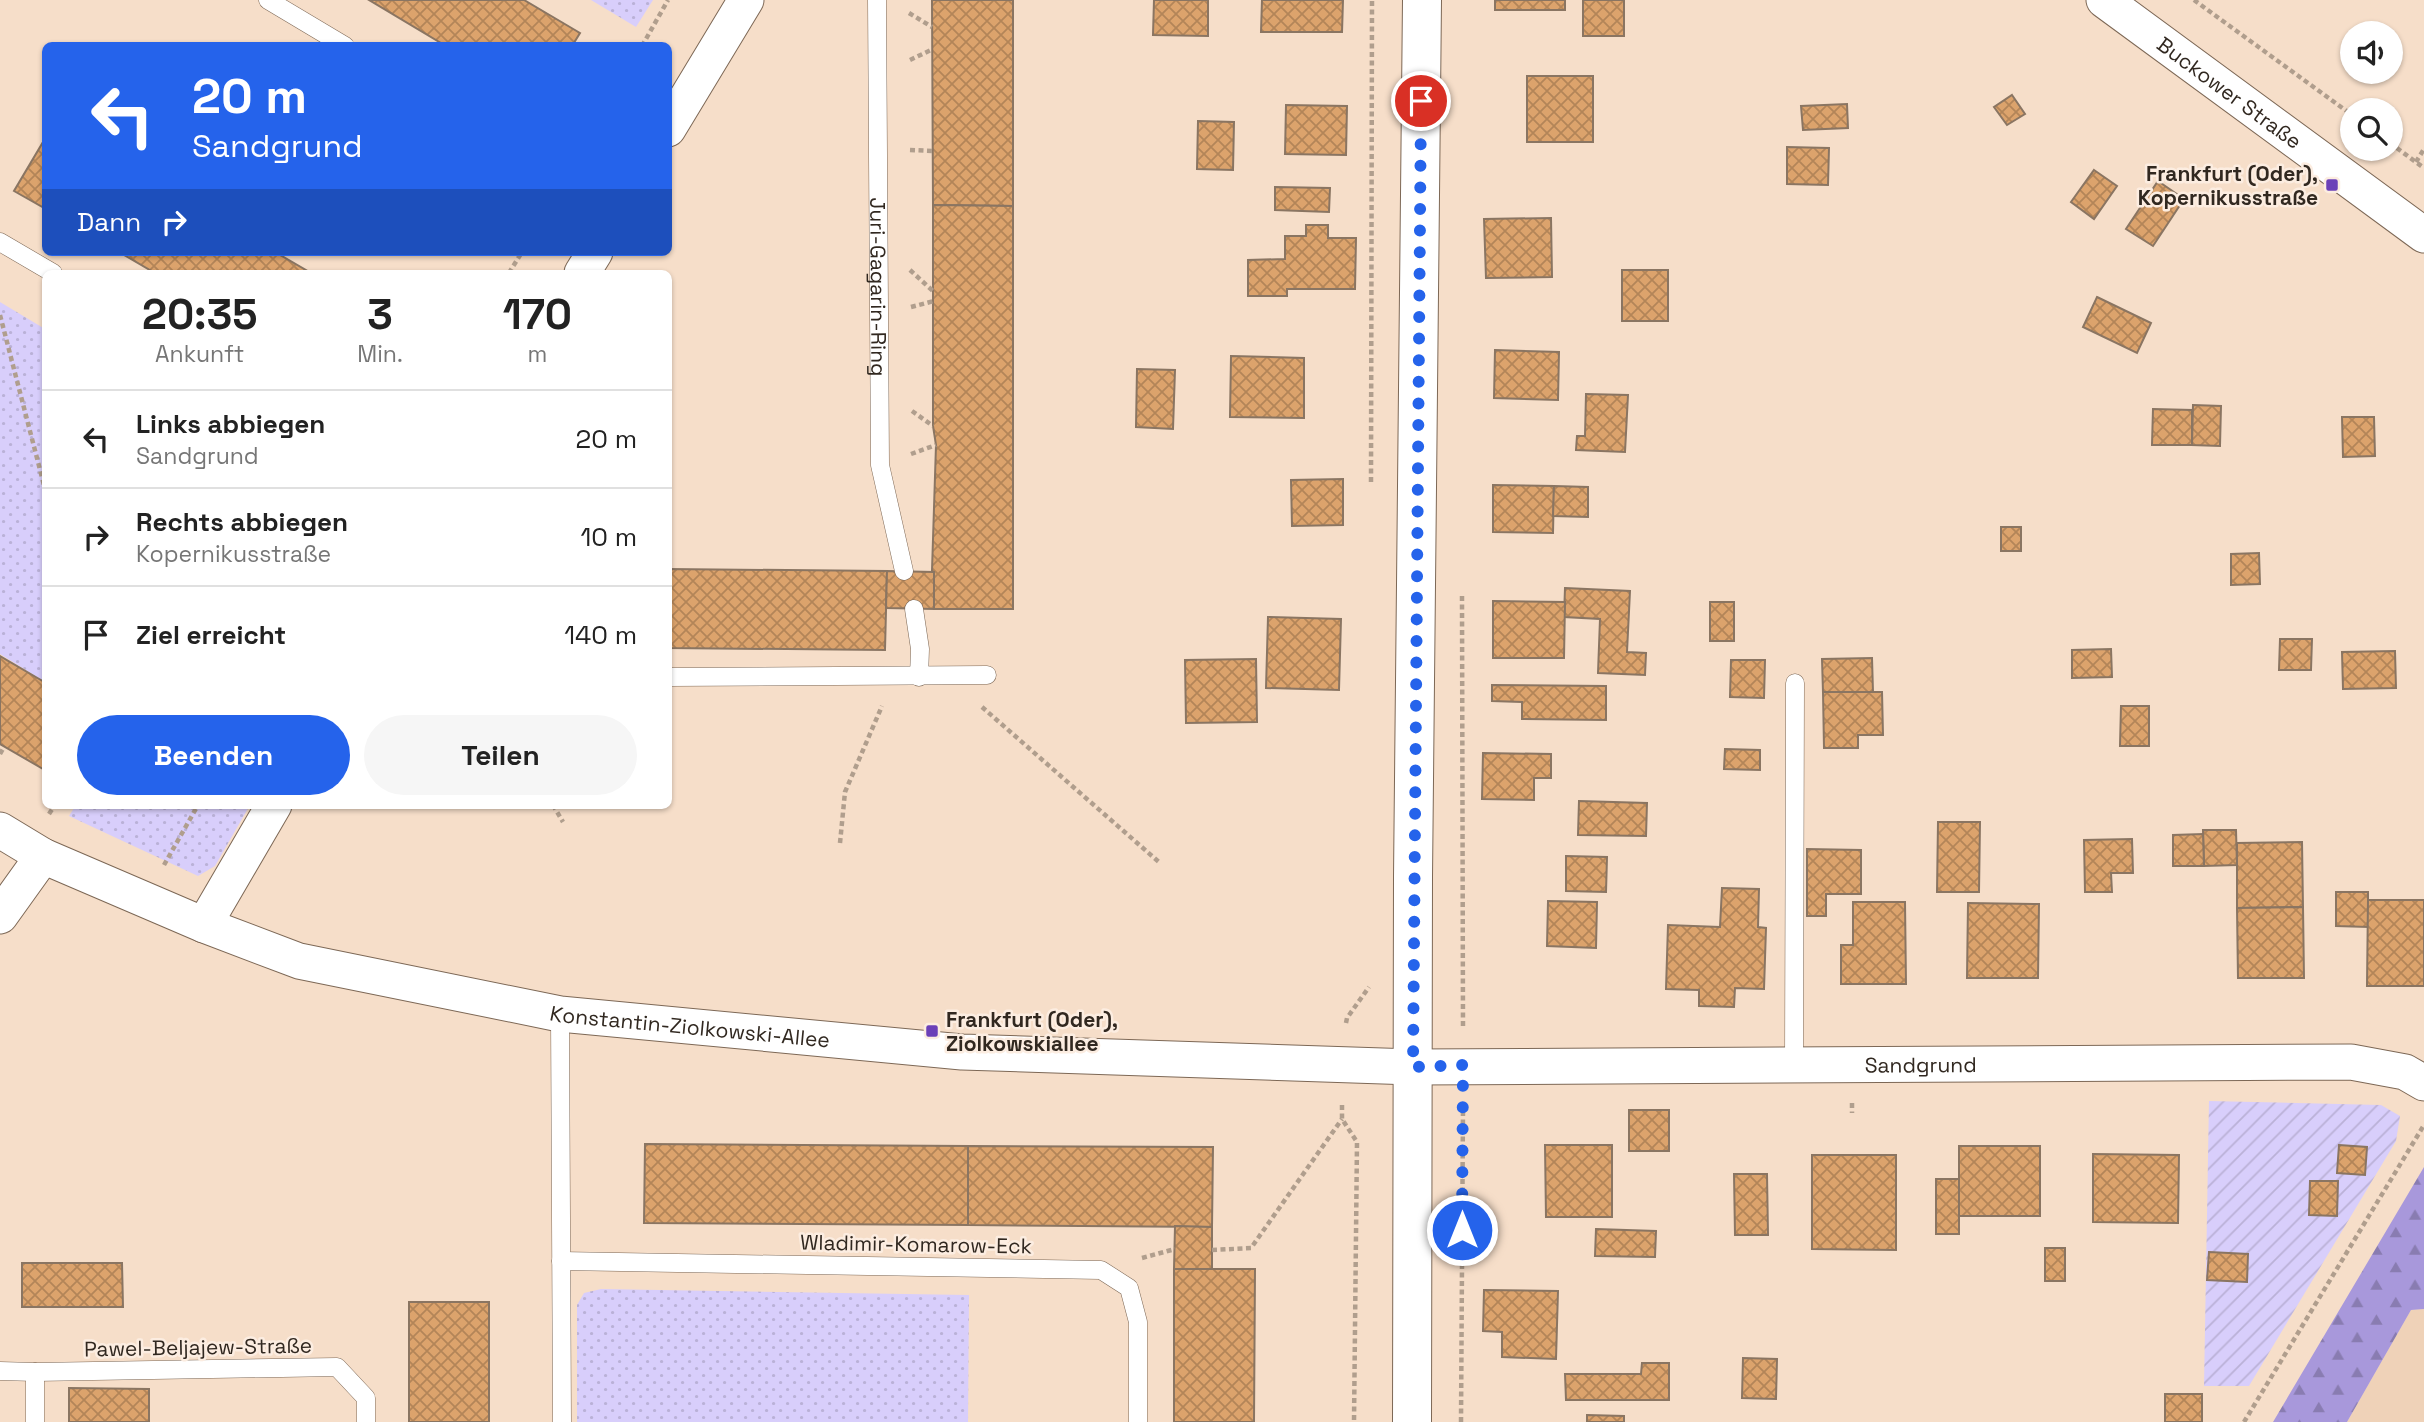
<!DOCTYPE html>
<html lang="de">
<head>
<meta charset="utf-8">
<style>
	body { margin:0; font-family:"Space Grotesk",sans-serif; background:#f6f6f6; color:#222; height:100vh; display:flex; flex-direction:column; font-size:26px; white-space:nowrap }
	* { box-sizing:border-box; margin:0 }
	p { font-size:23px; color:#767676 }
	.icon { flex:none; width:38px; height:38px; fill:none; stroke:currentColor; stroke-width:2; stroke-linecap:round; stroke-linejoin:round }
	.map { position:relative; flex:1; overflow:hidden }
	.panel { position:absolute; left:42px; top:270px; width:630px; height:539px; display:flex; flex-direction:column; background:#fff; border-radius:10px; box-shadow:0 2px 5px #0004 }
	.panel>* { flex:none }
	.guide { position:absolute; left:42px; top:42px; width:630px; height:214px; border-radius:10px; box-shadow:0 2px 5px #0004; background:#2563eb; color:#fff; overflow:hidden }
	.buttons { position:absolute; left:2340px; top:21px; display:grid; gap:14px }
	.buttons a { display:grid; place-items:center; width:63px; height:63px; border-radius:50%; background:#fff; box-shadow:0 2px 5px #0004; font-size:35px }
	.pin { position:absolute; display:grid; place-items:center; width:60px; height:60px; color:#fff; margin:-30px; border:4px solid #fff; border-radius:50%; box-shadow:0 2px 7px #0007 }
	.me { position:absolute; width:77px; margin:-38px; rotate:0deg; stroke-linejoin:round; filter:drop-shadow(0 0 5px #0008) }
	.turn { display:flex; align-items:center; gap:24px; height:147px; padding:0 35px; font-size:32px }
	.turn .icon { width:91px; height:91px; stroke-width:2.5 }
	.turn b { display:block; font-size:49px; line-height:60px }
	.then { display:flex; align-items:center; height:66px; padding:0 35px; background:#0003; gap:14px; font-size:26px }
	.eta { display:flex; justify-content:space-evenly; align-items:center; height:119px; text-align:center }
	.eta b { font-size:42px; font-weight:800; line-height:49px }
	.action { display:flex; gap:14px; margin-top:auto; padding:14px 35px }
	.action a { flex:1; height:80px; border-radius:42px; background:#2563eb; color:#fff; font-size:28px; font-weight:800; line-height:80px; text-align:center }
	.action a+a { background:#f6f6f6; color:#222 }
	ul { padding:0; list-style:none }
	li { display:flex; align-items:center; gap:21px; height:98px; padding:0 35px; border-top:2px solid #e0e0e0 }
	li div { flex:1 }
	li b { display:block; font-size:26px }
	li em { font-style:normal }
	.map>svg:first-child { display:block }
</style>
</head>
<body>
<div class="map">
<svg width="2424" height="1422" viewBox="0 0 2424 1422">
	<defs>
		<pattern id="grass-dots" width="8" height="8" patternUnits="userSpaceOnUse" patternTransform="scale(1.75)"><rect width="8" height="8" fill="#d8cefb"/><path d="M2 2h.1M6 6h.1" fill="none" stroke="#bab1d7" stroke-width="1.8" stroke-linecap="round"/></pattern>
		<pattern id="forest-firs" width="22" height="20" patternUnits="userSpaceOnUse" patternTransform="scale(1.75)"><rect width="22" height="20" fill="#a898db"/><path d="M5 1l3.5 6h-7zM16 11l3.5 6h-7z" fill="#897cb1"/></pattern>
		<pattern id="garden-furrows" width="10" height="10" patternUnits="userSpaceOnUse" patternTransform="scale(1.75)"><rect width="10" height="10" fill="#d8cefb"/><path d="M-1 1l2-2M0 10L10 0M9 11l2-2" fill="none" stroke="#bab1d7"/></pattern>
		<pattern id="building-cross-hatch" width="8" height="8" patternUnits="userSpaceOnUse" patternTransform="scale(1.75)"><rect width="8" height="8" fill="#dca36c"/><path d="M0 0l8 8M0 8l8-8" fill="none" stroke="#b38558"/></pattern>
	</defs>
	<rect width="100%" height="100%" fill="#f6dec9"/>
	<path fill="#efd2b8" d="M2424,1309V1422H2347L2411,1310Z"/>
	<g fill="url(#grass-dots)">
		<path d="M591,0H653L636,27Z"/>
		<path d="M0,302L45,329V682L0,654Z"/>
		<path d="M76,805H250L215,866L198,876L69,816Z"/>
		<path d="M601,1289L969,1295L968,1422H577V1305L584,1293Z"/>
	</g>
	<path fill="url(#forest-firs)" d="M2424,1167V1309L2411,1310L2347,1422H2273Z"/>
	<path fill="url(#garden-furrows)" d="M2209,1101L2381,1105L2400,1116L2396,1141L2249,1386H2204Z"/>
	<g fill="url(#building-cross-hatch)" stroke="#8a7562" stroke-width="2">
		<path d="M369,0H524L580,33L572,46H446Z"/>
		<path d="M932,0H1013V206L933,205Z"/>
		<path d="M1154,0H1208V36L1153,35Z"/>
		<path d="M1262,0H1343L1342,32H1261Z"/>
		<rect x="1495" y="0" width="70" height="10"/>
		<rect x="1583" y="0" width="41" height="36"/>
		<rect x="1527" y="76" width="66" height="66"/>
		<path d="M2012,95L2025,114L2007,125L1994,107Z"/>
		<path d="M1847,104L1848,128L1803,130L1801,106Z"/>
		<path d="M1286,105L1347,106L1346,155L1285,154Z"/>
		<path d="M1198,121L1234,122L1233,170L1197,169Z"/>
		<path d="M46,137V209L14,191Z"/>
		<path d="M1787,147L1829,148L1828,185L1787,184Z"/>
		<path d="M2094,170L2117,186L2094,219L2071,202Z"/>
		<path d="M2158,181L2184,199L2153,246L2126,229Z"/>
		<path d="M1275,187L1330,188L1329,212L1275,210Z"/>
		<path d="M933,205L1013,206V609H934V572L932,571L936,445L933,426Z"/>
		<path d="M1551,218L1552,277L1486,278L1484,219Z"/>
		<path d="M1306,225H1328V238H1356L1355,289H1287V296H1248V260L1285,259V236H1306Z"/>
		<path d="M119,252H275L311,273H155Z"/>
		<rect x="1622" y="270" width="46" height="51"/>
		<path d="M2097,297L2151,323L2137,353L2083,327Z"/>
		<path d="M1495,350L1559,352L1558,400L1494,398Z"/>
		<path d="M1231,356L1304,358V418L1230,417Z"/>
		<path d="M1137,369L1175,370L1173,429L1136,427Z"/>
		<path d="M1586,394L1628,395L1625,452L1576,450L1577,436H1585Z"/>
		<path d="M2193,405L2221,406L2220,446L2192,445Z"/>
		<path d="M2153,409L2192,410V445H2152Z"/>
		<path d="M2342,417H2374L2375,456L2343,457Z"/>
		<path d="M1343,479V525L1292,526L1291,480Z"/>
		<path d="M1493,485L1554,486L1553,533L1493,532Z"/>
		<path d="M1554,486L1588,487V517L1553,516Z"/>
		<rect x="2001" y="527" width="20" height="24"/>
		<path d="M2259,553L2260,584L2231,585V554Z"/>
		<path d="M668,569L887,571L885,650L668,648Z"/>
		<path d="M887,571L934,572V609L886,608Z"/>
		<path d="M1565,588L1630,591L1627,652L1646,653L1645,675L1598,673L1600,619L1564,617Z"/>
		<path d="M1493,601L1565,602L1564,658H1493Z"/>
		<rect x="1710" y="602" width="24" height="39"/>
		<path d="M1268,617L1341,619L1339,690L1266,688Z"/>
		<path d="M2280,639H2312L2311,670H2279Z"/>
		<path d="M2111,649L2112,677L2072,678V650Z"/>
		<path d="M2395,651L2396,688L2343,689L2342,652Z"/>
		<path d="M0,656L46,683V765L43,769L0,744Z"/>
		<path d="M1872,658L1873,692H1823L1822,659Z"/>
		<path d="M1256,659L1257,722L1186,723L1185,660Z"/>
		<path d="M1731,660H1765L1764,698L1730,697Z"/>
		<path d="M1492,685L1606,686V720L1522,719V702L1492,701Z"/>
		<path d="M1823,692H1882L1883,735H1858V748H1824Z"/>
		<path d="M2121,706H2149V746H2120Z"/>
		<path d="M1725,749L1760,750V770L1724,769Z"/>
		<path d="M1483,753L1551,754V778H1534V800L1482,799Z"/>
		<path d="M1579,801L1647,803L1646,836L1578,835Z"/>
		<path d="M1938,822H1980L1979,892H1937Z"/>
		<path d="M2203,830H2236L2237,865L2204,866Z"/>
		<path d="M2203,834L2204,866H2173V835Z"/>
		<path d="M2132,839L2133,873H2111L2112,892H2085L2084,840Z"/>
		<path d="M2302,842L2303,907L2237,908V843Z"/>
		<path d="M1807,849L1861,850V894H1826V916H1807Z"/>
		<path d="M1566,856L1607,857L1606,892L1566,891Z"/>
		<path d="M1722,888L1759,889L1758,927L1766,928L1764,989L1735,988L1734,1007L1699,1006V990L1666,989L1668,925L1720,927Z"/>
		<path d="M2336,892H2368V927L2336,926Z"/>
		<path d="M2368,900H2424V986H2367Z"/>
		<path d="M1548,901L1597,902L1596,948L1547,946Z"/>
		<path d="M1853,902H1905L1906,984H1841V945H1853Z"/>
		<path d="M1968,903L2039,904L2038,978H1967Z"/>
		<path d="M2303,907L2304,978H2238L2237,908Z"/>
		<rect x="1629" y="1110" width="40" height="41"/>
		<path d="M645,1144L968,1146V1225L644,1223Z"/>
		<path d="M1545,1145H1612V1217H1546Z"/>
		<path d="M2339,1145L2367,1147L2365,1175L2337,1173Z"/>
		<path d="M968,1146L1213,1147L1212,1227L968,1225Z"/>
		<rect x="1959" y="1146" width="81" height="70"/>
		<path d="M2093,1154L2179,1155L2178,1223L2093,1222Z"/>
		<path d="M1812,1155H1896V1250L1812,1249Z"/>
		<path d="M1734,1174H1767L1768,1235H1735Z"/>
		<rect x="1936" y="1179" width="23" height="55"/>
		<path d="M2310,1181H2338L2337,1216L2309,1215Z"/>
		<path d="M1175,1226L1212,1227V1269H1174Z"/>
		<path d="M1596,1229L1656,1231L1655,1257L1595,1256Z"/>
		<rect x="2045" y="1248" width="20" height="33"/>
		<path d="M2209,1252L2248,1254L2247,1282L2207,1280Z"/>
		<path d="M22,1263H122L123,1307H22Z"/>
		<path d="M1174,1269H1255L1254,1422H1174Z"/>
		<path d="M1484,1290L1558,1291L1556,1359L1502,1357V1332L1483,1331Z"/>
		<rect x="409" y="1302" width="80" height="120"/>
		<path d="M1743,1358L1777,1359L1776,1399L1742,1398Z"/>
		<path d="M1642,1363H1669V1400H1566L1565,1374H1641Z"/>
		<path d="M69,1388L149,1389V1422H69Z"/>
		<rect x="2165" y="1394" width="37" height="28"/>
		<path d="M1587,1415L1624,1416V1422H1587Z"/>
	</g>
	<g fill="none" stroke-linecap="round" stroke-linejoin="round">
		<defs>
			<g id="lane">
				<path d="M268,0L345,46"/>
				<path id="s1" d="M877,0L880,465L904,571"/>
				<path d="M0,242L53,273"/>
				<path d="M914,609L920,649L919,677"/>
				<path d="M668,677L987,675"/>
				<path d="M560,1014L562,1422"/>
				<path d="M1794,1064L1795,683"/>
				<path d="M561,1261L1101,1270L1129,1288L1138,1322V1422"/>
				<path d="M0,1371L35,1372V1422"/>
				<path d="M35,1372L337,1367L366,1398V1422"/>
			</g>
			<g id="street">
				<path id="s2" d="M2104,0L2424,235"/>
				<path d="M668,129L746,0"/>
				<path d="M582,273L595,252"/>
				<path id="s3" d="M0,830L43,856L204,925L299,961L560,1014L962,1052L1413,1067L2351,1062L2405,1072L2424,1083"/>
				<path d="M0,916L43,856"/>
				<path d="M204,925L274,805"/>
			</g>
			<path id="secondary" d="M1412,1422L1413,877L1422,0"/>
		</defs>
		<use href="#lane" stroke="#7d6856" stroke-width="19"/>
		<use href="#street" stroke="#7d6856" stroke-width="37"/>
		<use href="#secondary" stroke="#7d6856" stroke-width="40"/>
		<g stroke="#b09e8d" stroke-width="4.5" stroke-dasharray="5 3.5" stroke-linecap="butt">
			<path d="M2194,0L2352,115"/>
			<path d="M909,13L932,27"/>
			<path d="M642,46L668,0"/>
			<path d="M910,60L933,49"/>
			<path d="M2390,143L2424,168"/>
			<path d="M910,150L934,151"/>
			<path d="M2416,162L2424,149"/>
			<path d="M910,270L934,292"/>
			<path d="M509,273L522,252"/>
			<path d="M911,307L934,301"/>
			<path d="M0,315L46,493"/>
			<path d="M912,411L933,426"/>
			<path d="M911,454L936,445"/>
			<path d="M1371,482L1372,0"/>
			<path d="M1462,596L1463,1028"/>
			<path d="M982,707L1160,863"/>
			<path d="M0,754L4,747"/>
			<path d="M553,805L563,822"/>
			<path d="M49,814L55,805"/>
			<path d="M840,843L845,792L882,706"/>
			<path d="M164,865L198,805"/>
			<path d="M1346,1023L1347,1018L1369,987"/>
			<path d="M1852,1103V1113"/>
			<path d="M1342,1105V1119L1357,1142L1354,1422"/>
			<path d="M1212,1250L1251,1248L1342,1119"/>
			<path d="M1142,1258L1175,1249"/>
			<path d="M1461,1422L1463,1107"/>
			<path d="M2244,1422L2424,1125"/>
		</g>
		<use href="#lane" stroke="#fff" stroke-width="18"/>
		<use href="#street" stroke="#fff" stroke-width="35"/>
		<use href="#secondary" stroke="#fff" stroke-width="38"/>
	</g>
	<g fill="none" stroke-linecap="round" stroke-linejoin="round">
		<path stroke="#2563eb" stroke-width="12" stroke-dasharray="0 21.6" d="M1421,101L1413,1067L1463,1065L1462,1230"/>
	</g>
	<g fill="#6b40b8" stroke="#fcede1" stroke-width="2.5">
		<rect x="2325" y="178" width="14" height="14" rx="3.5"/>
		<rect x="925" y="1024" width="14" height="14" rx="3.5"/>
	</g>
	<g text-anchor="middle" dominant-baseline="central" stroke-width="5" stroke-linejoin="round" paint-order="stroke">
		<g font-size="21" fill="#312820" stroke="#fcede1">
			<text stroke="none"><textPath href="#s2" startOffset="156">Buckower Straße</textPath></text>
			<text stroke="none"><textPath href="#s1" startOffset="287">Juri-Gagarin-Ring</textPath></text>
			<text stroke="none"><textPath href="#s3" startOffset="724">Konstantin-Ziolkowski-Allee</textPath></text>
			<text stroke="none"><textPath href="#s3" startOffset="1956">Sandgrund</textPath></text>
			<text transform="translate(916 1244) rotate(1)">Wladimir-Komarow-Eck</text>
			<text transform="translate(198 1347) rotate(-1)">Pawel-Beljajew-Straße</text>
		</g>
		<g font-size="21" font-weight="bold" fill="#312820" stroke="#fcede1" text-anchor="end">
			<text x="2318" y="173">Frankfurt (Oder),<tspan x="2318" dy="24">Kopernikusstraße</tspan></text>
			<text x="946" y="1019" text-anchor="start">Frankfurt (Oder),<tspan x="946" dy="24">Ziolkowskiallee</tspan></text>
		</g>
	</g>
</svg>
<div class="buttons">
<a><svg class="icon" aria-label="sound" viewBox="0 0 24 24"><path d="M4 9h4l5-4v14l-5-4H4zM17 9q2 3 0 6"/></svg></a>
<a><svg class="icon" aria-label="search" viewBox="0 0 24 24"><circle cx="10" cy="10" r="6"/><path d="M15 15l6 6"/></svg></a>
</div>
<div class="pin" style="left:1421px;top:101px;background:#d93025"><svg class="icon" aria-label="arrive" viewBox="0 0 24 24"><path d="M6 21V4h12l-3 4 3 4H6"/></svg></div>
<svg class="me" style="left:1462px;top:1230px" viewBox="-20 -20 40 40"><circle r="17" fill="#2563eb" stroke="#fff" stroke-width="3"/><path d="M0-11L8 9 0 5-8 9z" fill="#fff"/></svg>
<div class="guide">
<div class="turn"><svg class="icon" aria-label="left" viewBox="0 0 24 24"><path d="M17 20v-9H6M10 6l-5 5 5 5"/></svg><div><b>20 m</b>Sandgrund</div></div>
<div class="then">Dann<svg class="icon" aria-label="right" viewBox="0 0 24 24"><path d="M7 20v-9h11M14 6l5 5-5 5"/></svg></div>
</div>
<section class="panel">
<div class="eta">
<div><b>20:35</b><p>Ankunft</p></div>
<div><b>3</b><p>Min.</p></div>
<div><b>170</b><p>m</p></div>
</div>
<ul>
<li><svg class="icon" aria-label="left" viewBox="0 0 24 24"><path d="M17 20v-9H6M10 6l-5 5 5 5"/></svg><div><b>Links abbiegen</b><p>Sandgrund</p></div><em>20 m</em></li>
<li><svg class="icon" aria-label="right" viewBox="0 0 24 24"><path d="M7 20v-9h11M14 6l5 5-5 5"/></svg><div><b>Rechts abbiegen</b><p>Kopernikusstraße</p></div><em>10 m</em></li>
<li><svg class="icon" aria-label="arrive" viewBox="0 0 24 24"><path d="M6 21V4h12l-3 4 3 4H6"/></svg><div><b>Ziel erreicht</b></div><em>140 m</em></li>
</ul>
<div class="action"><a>Beenden</a><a>Teilen</a></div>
</section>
</div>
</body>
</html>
